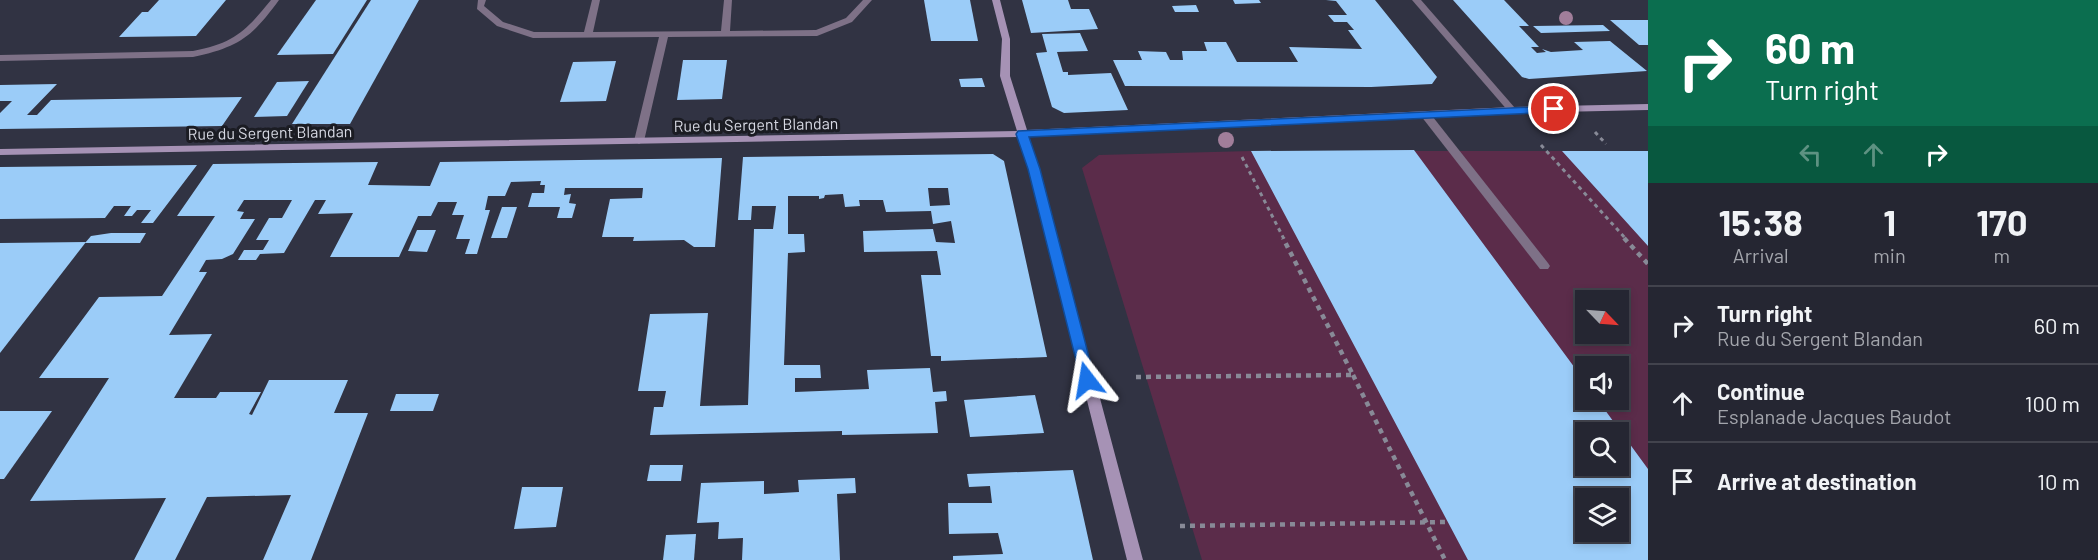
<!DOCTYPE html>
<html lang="en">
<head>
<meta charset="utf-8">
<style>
	body { margin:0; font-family:Barlow,sans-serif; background:#2d2e3a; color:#f1f3f6; height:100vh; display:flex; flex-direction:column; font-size:22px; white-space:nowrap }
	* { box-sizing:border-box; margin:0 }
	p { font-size:20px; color:#a3a5ac }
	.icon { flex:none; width:33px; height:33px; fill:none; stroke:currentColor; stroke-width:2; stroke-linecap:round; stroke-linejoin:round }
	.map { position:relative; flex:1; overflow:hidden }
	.details { display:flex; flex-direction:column; background:#252632; width:450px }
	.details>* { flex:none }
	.banner { background:#0b6e4f; color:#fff; overflow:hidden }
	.needle { width:39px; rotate:115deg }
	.tools { position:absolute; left:1575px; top:290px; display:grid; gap:12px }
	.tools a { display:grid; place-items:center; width:54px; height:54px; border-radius:0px; background:#252632; box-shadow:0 3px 9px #0003,0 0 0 2px #42434d; font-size:30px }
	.pin { position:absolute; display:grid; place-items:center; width:51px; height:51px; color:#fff; margin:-26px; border:3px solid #fff; border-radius:50%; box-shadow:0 2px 6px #0007 }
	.me { position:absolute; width:66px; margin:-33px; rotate:346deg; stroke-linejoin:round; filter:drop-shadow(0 0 4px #0008) }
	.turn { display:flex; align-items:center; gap:21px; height:126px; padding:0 18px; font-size:27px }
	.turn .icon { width:78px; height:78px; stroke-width:2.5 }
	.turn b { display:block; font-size:42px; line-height:51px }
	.lanes { display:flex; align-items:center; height:57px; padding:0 18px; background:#0003; justify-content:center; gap:30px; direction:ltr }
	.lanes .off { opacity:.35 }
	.eta { display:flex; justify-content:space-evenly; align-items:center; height:102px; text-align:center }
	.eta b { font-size:36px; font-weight:700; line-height:42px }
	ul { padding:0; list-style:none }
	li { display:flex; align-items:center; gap:18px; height:78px; padding:0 18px; border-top:2px solid #42434d }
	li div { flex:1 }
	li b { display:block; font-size:22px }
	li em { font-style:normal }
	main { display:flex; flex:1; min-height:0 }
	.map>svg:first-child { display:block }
</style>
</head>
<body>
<main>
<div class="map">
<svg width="1648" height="560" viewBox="0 0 1648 560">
	<rect width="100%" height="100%" fill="#313343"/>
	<path fill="#5b2c4a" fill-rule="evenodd" d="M1251,151H1648V560H1202L1082,168L1099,155ZM1586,300H1618V333H1586ZM1586,366H1618V399H1586ZM1586,432H1618V465H1586ZM1586,498H1618V531H1586Z"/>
	<g fill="#9bccf8" fill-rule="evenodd">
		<path d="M159,0H226L196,36L119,37L142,12H148Z"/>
		<path d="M316,0H367L333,54L277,55Z"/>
		<path d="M371,0H419L350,124H292Z"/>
		<path d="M924,0H970L978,41H931Z"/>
		<path d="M1022,0H1068L1071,9H1089L1098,29L1031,33Z"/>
		<path d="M1233,0H1259L1261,3L1235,4Z"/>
		<path d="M1326,0H1375L1437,77L1432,84L1371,87L1125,86L1113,60H1142L1138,51L1166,52L1170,60H1183L1182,51H1207L1204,42H1226L1237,62H1298L1289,47L1362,49L1348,30H1354L1347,22H1334L1328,15H1347L1336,1Z"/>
		<path d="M1453,0H1504L1529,26H1519L1539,47H1531L1537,53L1546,52L1542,49L1551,52L1583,50L1574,42L1610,41L1647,71L1529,79L1522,77Z"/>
		<path d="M1196,5L1199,12H1175L1172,6Z"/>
		<path d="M1610,20H1648V45H1639Z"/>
		<path d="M1603,25L1610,31L1541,33L1533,26Z"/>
		<path d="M1080,33L1088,51L1057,52L1063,72H1068V75L1111,73L1128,110L1064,113L1052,107L1036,53L1047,52L1042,34Z"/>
		<path d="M683,60H727L722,99L677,100Z"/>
		<path d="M616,61L606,101L560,102L573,62Z"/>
		<path d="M982,78L985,87H961L959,79Z"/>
		<path d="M309,81L287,116L254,117L277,82Z"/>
		<path d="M57,84L27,115H37L51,100L242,97L222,126L0,129V113L12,101H0V85Z"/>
		<path d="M1414,150L1586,383V399H1597L1648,469V560H1468L1251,151ZM1586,432H1618V465H1586ZM1586,498H1618V531H1586Z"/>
		<path d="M1562,151H1648V246L1592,184Z"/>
		<path d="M993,154L1004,161L1047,357L941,361V356H931L921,275H941L937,251L864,252L863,231L933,229L936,242L955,243L951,221L933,224L931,211L886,212L883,200H859L860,206L845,207L843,194L825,195L824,198L819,199V196H788V234H804L805,252L788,253L784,365H820L821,378H795V392L869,389L867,370L930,368L933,392L946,391L947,401L935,402L938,433L842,435V431L650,435L654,407H663L666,391H638L650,314L708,313L700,406L748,405L754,229H773L776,206H752L751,220H738L743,157ZM928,188H948L950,205L930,206Z"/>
		<path d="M722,158L715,247H694L684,240L633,241L634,237H602L610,199L642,198L643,188H565L564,195L571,194L569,203L576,204L572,218H557L560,207H528L532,193H544L545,185H540L541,181L511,182L505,196H488L485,210H490L477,254H465L470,239H456L464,215H452L457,202H438L431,216H418L399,257H330L353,213L318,214L326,200H315L284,253L260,254L256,260H238L244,250H263L269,240H256L269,218H282L292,200H244L237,211L244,212L240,219H255L233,254L222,259L206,260L199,272H207L169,335L212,334L174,398H216L220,392H261L249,414L252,415L269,380H348L334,413H368L311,560H263L291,495L207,497L175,560H134L166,498L30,501L109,378H39L99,297L162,296L215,216H177L213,164L378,162L368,185L430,186L440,162Z"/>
		<path d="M197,165L153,223H141L151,210H137L132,216H124L131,206H114L105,218L0,219V167Z"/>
		<path d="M502,207H517L507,238H491Z"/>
		<path d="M417,230H436L427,252L408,251Z"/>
		<path d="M111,233H146L140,243H85L91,236Z"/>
		<path d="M86,242L0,353V243Z"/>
		<path d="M396,394H439L433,411H390Z"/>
		<path d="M1035,395L1044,433L970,437L964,400Z"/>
		<path d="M0,411H52L4,479H0Z"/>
		<path d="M650,465H683L681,481H647Z"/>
		<path d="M1073,470L1093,560H953V556L1003,554L998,533L949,534L948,503H992L990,486L969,487L967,474Z"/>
		<path d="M855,478L856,493L837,494L840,560H742L743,538L718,539L719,522L697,523L701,483L764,481V494L799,492L798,480Z"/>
		<path d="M522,487H563L556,527L514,529Z"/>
		<path d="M696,534L694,560H663L666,535Z"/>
	</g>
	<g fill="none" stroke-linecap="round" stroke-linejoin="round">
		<g stroke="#888a97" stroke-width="3" stroke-dasharray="4 4" stroke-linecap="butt">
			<path d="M1595,132L1606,144"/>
			<path d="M1541,145L1626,239"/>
			<path d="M1242,157L1284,239"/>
		</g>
		<g stroke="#888a97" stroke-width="4.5" stroke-dasharray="5 5" stroke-linecap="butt">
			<path d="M1624,238L1648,264"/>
			<path d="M1353,375L1445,560"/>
			<path d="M1136,377L1353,375L1283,238"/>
			<path d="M1180,526L1448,522"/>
		</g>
		<g fill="#7e7187" fill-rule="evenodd">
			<path d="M271,0H279C252,37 239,47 193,57L0,61V55L193,51C234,43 245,32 271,0Z"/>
			<path d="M478,0H486L484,6L503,22L534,32H584L592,0H600L593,32L721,31L724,0H732L730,31L816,30L846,18L863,0H872L852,22L817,36L668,37L644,141L639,144L634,141L659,37L533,38L497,26L477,9Z"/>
			<path d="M1425,111L1429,112L1548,263L1550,266L1548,269H1540L1421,116L1420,114Z"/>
		</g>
		<path fill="#7e7187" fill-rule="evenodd" d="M1412,0H1421L1515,108V112H1509Z"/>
		<path fill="#a692b5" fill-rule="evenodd" d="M992,0H1000L1010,39V76L1027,130L1512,107L1648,104V110L1512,113L1029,136L1039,169L1143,560H1127L1029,169L1019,137L0,155V149L1017,131L1000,76L1002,39Z"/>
	</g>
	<g fill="#a17e9a">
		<circle cx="1566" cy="18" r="7"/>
		<circle cx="1226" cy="140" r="8"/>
	</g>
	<path fill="#1a73e8" stroke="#114b97" stroke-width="1.5" d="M1554,106L1559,109L1558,112L1029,137L1040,169L1095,380L1092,384H1082L1028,169L1016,134L1018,131Z"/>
	<g text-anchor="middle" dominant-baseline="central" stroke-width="6" stroke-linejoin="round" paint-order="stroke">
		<g font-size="16" fill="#d7d9e3" stroke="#1b1c23">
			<text transform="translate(756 124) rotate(-1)">Rue du Sergent Blandan</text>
			<text transform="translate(270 132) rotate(-1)">Rue du Sergent Blandan</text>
		</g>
	</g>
</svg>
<div class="tools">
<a><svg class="needle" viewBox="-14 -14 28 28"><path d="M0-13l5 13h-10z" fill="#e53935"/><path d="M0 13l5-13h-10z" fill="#a3a5ac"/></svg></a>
<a><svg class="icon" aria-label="sound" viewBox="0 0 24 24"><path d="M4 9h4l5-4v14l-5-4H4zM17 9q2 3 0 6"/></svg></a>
<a><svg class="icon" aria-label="search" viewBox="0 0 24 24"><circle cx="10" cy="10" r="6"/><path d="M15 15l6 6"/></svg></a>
<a><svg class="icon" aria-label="layers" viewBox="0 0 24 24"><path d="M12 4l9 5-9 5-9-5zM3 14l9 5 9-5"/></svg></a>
</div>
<div class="pin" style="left:1554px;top:109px;background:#d93025"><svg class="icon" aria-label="arrive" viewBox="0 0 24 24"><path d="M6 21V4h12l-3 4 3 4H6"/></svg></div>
<svg class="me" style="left:1087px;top:380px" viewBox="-20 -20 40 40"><path d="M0-17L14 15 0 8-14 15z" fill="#1a73e8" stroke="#fff" stroke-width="4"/></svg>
</div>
<section class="details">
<div class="banner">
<div class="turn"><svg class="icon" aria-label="right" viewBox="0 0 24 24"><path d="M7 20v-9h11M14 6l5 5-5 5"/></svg><div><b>60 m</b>Turn right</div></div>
<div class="lanes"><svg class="icon off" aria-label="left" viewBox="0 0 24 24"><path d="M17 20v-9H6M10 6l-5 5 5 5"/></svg><svg class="icon off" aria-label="ahead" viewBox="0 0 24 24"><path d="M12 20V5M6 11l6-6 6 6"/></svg><svg class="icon" aria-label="right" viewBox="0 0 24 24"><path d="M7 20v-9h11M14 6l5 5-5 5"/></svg></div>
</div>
<div class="eta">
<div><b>15:38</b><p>Arrival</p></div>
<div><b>1</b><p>min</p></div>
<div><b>170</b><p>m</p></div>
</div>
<ul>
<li><svg class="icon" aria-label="right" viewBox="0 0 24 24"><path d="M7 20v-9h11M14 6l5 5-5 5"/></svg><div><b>Turn right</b><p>Rue du Sergent Blandan</p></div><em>60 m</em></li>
<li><svg class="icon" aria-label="ahead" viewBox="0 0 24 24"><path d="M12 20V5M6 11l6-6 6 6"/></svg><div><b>Continue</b><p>Esplanade Jacques Baudot</p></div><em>100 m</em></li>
<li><svg class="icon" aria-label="arrive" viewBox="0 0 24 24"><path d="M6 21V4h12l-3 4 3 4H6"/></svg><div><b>Arrive at destination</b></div><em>10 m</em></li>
</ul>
</section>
</main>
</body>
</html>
